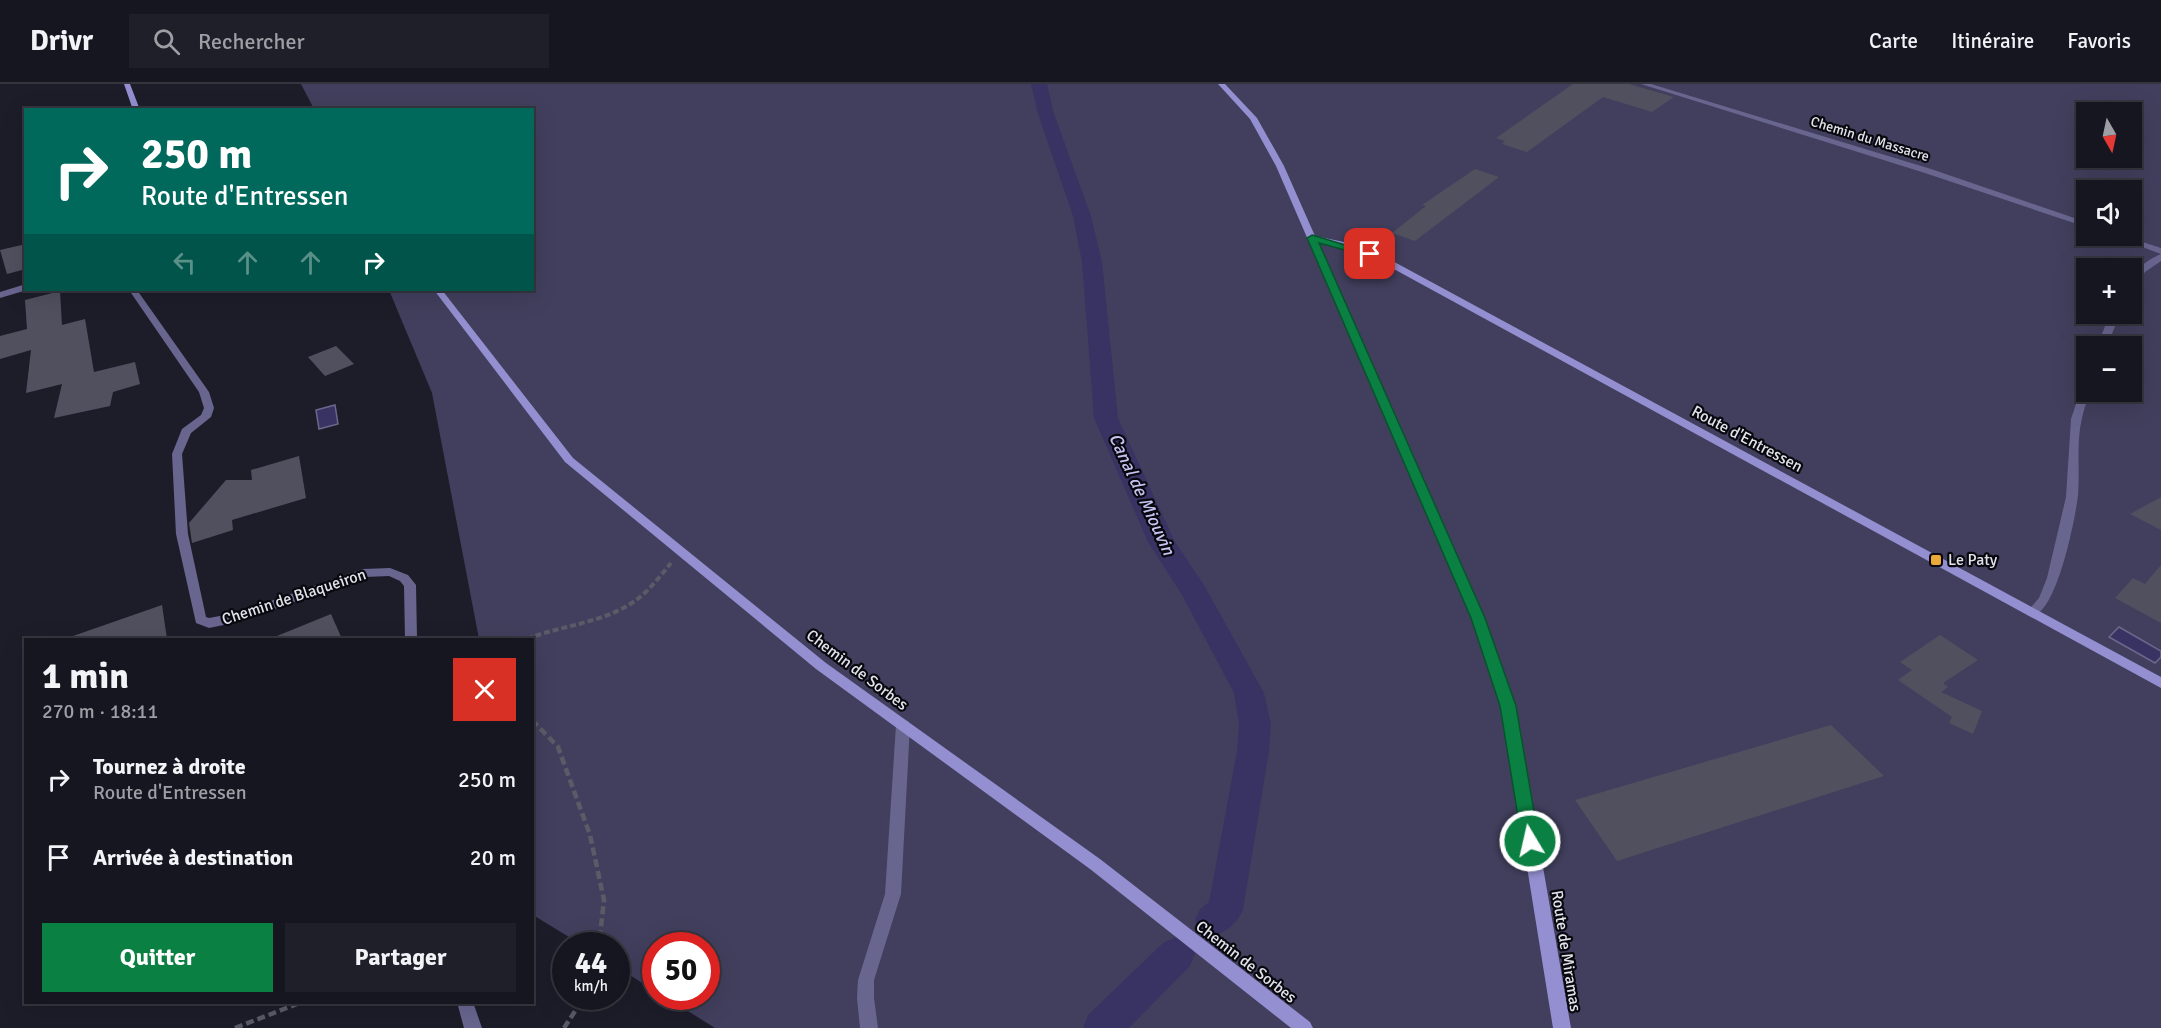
<!DOCTYPE html>
<html lang="fr">
<head>
<meta charset="utf-8">
<style>
	body { margin:0; font-family:Signika,sans-serif; background:#1f1f29; color:#f1f3f6; height:100vh; display:flex; flex-direction:column; font-size:22px; white-space:nowrap }
	* { box-sizing:border-box; margin:0 }
	p { font-size:20px; color:#9e9fa5 }
	.icon { flex:none; width:33px; height:33px; fill:none; stroke:currentColor; stroke-width:2; stroke-linecap:round; stroke-linejoin:round }
	.map { position:relative; flex:1; overflow:hidden }
	.sheet { position:absolute; left:24px; top:554px; width:510px; height:366px; display:flex; flex-direction:column; background:#161620; border-radius:0px; box-shadow:0 6px 24px #0002,0 0 0 2px #35353e }
	.sheet>* { flex:none }
	.hud { position:absolute; left:24px; top:24px; width:510px; height:183px; border-radius:0px; box-shadow:0 6px 24px #0002,0 0 0 2px #35353e; background:#00695c; color:#fff; overflow:hidden }
	.needle { width:39px; rotate:171deg }
	.fabs { position:absolute; left:2076px; top:18px; display:grid; gap:12px }
	.fabs a { display:grid; place-items:center; width:66px; height:66px; border-radius:0px; background:#161620; box-shadow:0 6px 24px #0002,0 0 0 2px #35353e; font-size:30px }
	.speed { position:absolute; left:552px; top:848px; display:flex; gap:12px; font-size:30px; font-weight:700; text-align:center }
	.speed>* { display:grid; place-content:center; width:78px; height:78px; border-radius:50%; background:#161620; box-shadow:0 6px 24px #0002,0 0 0 2px #35353e; line-height:1 }
	.speed small { font-size:15px; font-weight:400 }
	.speed .limit { border:9px solid #d22; background:#fff; color:#111 }
	.pin { position:absolute; display:grid; place-items:center; width:51px; height:51px; color:#fff; margin:-26px; border-radius:12px; box-shadow:0 3px 9px #0006 }
	.me { position:absolute; width:66px; margin:-33px; rotate:351deg; stroke-linejoin:round; filter:drop-shadow(0 0 4px #0008) }
	.turn { display:flex; align-items:center; gap:21px; height:126px; padding:0 18px; font-size:27px }
	.turn .icon { width:78px; height:78px; stroke-width:2.5 }
	.turn b { display:block; font-size:42px; line-height:51px }
	.lanes { display:flex; align-items:center; height:57px; padding:0 18px; background:#0003; justify-content:center; gap:30px; direction:ltr }
	.lanes .off { opacity:.35 }
	.round { display:grid; place-items:center; flex:none; width:63px; height:63px; border-radius:0px; background:#1f1f29 }
	.head { display:flex; align-items:center; justify-content:space-between; height:102px; padding:0 18px }
	h1 { font-size:36px; font-weight:700; line-height:45px }
	.cta { display:flex; gap:12px; margin-top:auto; padding:12px 18px }
	.cta a { flex:1; height:69px; border-radius:0px; background:#0b8043; color:#fff; font-size:24px; font-weight:700; line-height:69px; text-align:center }
	.cta a+a { background:#1f1f29; color:#f1f3f6 }
	ul { padding:0; list-style:none }
	li { display:flex; align-items:center; gap:18px; height:78px; padding:0 18px }
	li div { flex:1 }
	li b { display:block; font-size:22px }
	li em { font-style:normal }
	header { display:flex; align-items:center; gap:36px; box-sizing:border-box; height:84px; padding:0 30px; background:#161620; border-bottom:2px solid #35353e }
	header strong { font-size:28px }
	nav { display:flex; gap:33px; margin-inline-start:auto; font-size:21px }
	.search { width:420px; height:54px; background:#1f1f29; display:flex; align-items:center; gap:15px; box-sizing:border-box; padding:0 21px; border-radius:0px; color:#9e9fa5; font-size:22px }
	.map>svg:first-child { display:block }
</style>
</head>
<body>
<header>
<strong>Drivr</strong>
<div class="search"><svg class="icon" aria-label="search" viewBox="0 0 24 24"><circle cx="10" cy="10" r="6"/><path d="M15 15l6 6"/></svg>Rechercher</div>
<nav><a>Carte</a><a>Itinéraire</a><a>Favoris</a></nav>
</header>
<div class="map">
<svg width="2161" height="944" viewBox="0 0 2161 944">
	<rect width="100%" height="100%" fill="#1d1d2a"/>
	<path fill="#413f5d" fill-rule="evenodd" d="M301,0H2161V944H715L664,912H706V861H656L655,907L617,883L616,861H582L533,831L532,555H479L432,309L389,206H532V26L314,25ZM2086,28H2132V74H2086ZM2086,106H2132V152H2086ZM2086,184H2132V230H2086ZM2086,262H2132V308H2086Z"/>
	<g fill="#383362" stroke="#6b688b" stroke-width="1.5">
		<path d="M335,321L338,340L319,345L316,326Z"/>
		<path d="M2119,543L2161,567V573L2155,579L2109,553Z"/>
	</g>
	<g fill="none" stroke-linecap="round" stroke-linejoin="round">
		<g fill="#383362" fill-rule="evenodd">
			<path d="M1031,0H1047L1054,30L1091,132L1102,178L1118,334L1174,456L1204,501L1264,609L1271,640L1269,667L1243,826C1236,840 1228,847 1213,852L1200,847L1195,836L1200,825L1209,818L1237,667L1239,640L1234,609L1182,511L1148,458L1094,334L1082,178L1073,132L1038,30Z"/>
			<path d="M1177,853L1190,858L1195,870L1190,882L1129,944H1083L1088,931L1164,858Z"/>
		</g>
	</g>
	<g fill="#50505f">
		<path d="M1573,0H1629L1674,13L1652,28L1603,13L1527,68L1502,60L1505,57L1496,54Z"/>
		<path d="M1475,85L1499,93L1415,157L1392,149L1426,122L1422,121Z"/>
		<path d="M26,160V185L7,190L0,166Z"/>
		<path d="M60,207L62,241L85,235L94,288L135,278L140,300L113,308L110,322L54,334L62,300L26,309L31,266L0,275V252L27,245L25,216Z"/>
		<path d="M336,262L354,280L325,292L308,273Z"/>
		<path d="M299,372L306,414L232,436L233,446L192,459L189,439L226,396H252L251,386Z"/>
		<path d="M2161,413V446L2130,430Z"/>
		<path d="M2161,481V539L2115,514L2133,494L2145,500Z"/>
		<path d="M162,521L167,555H74L73,552Z"/>
		<path d="M331,530L342,555H272V554Z"/>
		<path d="M1940,551L1978,576L1943,599L1948,603L1941,608L1982,627L1973,650L1949,639L1952,633L1898,596L1912,586L1900,578Z"/>
		<path d="M1831,641L1884,692L1617,777L1575,716Z"/>
	</g>
	<g fill="none" stroke-linecap="round" stroke-linejoin="round">
		<path stroke="#5b5b67" stroke-width="4" stroke-dasharray="6 3" stroke-linecap="butt" d="M527,555C562,541 605,539 636,516C650,506 660,492 671,479"/>
		<g stroke="#5b5b67" stroke-width="4.5" stroke-dasharray="8 4" stroke-linecap="butt">
			<path d="M532,636L558,663L590,751L604,816L599,861"/>
			<path d="M235,944L302,918"/>
			<path d="M564,944L585,912"/>
		</g>
		<g fill="#68668f" fill-rule="evenodd">
			<path d="M1641,0H1651L1931,85L2086,138V143L1925,89Z"/>
			<path d="M2113,152H2124L2161,164V170Z"/>
			<path d="M2161,170V177L2145,188L2135,204L2132,205C2132,186 2145,177 2161,170Z"/>
			<path d="M26,200V206H27L0,214V208Z"/>
			<path d="M129,206H137L209,308L214,324L211,333L191,349L182,370L188,450L206,533L209,534L236,529L363,485L390,484L408,491L416,501L417,555H405L404,502L400,497L389,492L364,493L238,538L209,544L196,539L176,450L172,370L182,345L201,331L204,324L199,308Z"/>
			<path d="M2110,230H2120L2107,262H2097Z"/>
			<path d="M2086,302V308H2090C2087,316 2084,325 2082,334C2076,358 2080,386 2078,411C2076,432 2055,539 2029,531L2027,528L2039,514L2047,494L2066,413L2071,335L2081,305Z"/>
			<path d="M903,636L908,637L910,641L901,810L874,896V914L878,944H860L857,914L858,896L885,810L896,641L898,637Z"/>
			<path d="M457,918H473L482,944H464Z"/>
		</g>
		<g fill="#938fd0" fill-rule="evenodd">
			<path d="M124,0H130L140,26H133Z"/>
			<path d="M1218,0H1225L1257,34L1284,82L1315,152L1344,158L1387,174L2161,593V604L1381,178L1339,162L1317,158L1484,534L1515,622L1571,944H1553L1501,622L1472,534L1276,82L1250,35Z"/>
			<path d="M434,206H442L573,374L826,579L1100,775L1310,938L1313,944H1291L1090,785L816,585L565,378Z"/>
		</g>
	</g>
	<path fill="#0b8043" stroke="#07532c" stroke-width="1.5" d="M1312,151L1375,170L1370,173L1319,159L1485,534L1516,622L1539,757L1537,763L1530,765L1524,763L1522,757L1500,622L1471,534L1307,154Z"/>
	<rect fill="#eba93a" stroke="#08080e" stroke-width="2" x="1930" y="470" width="12" height="12" rx="3"/>
	<g text-anchor="middle" dominant-baseline="central" stroke-width="4.5" stroke-linejoin="round" paint-order="stroke">
		<g font-size="14" fill="#e3e3ec" stroke="#08080e">
			<text transform="translate(1870 55) rotate(17)">Chemin du Massacre</text>
		</g>
		<g font-size="16" fill="#e3e3ec" stroke="#08080e">
			<text transform="translate(1747 355) rotate(28)">Route d'Entressen</text>
			<text transform="translate(294 513) rotate(-18)">Chemin de Blaqueiron</text>
			<text transform="translate(857 586) rotate(37)">Chemin de Sorbes</text>
			<text transform="translate(1566 867) rotate(81)">Route de Miramas</text>
			<text transform="translate(1246 878) rotate(38)">Chemin de Sorbes</text>
		</g>
		<g font-size="16" fill="#e3e3ec" stroke="#08080e" text-anchor="start">
			<text x="1948" y="476">Le Paty</text>
		</g>
		<g font-size="18" font-style="italic" fill="#c4c3f2" stroke="#08080e">
			<text transform="translate(1142 410) rotate(65)">Canal de Miouvin</text>
		</g>
	</g>
</svg>
<div class="fabs">
<a><svg class="needle" viewBox="-14 -14 28 28"><path d="M0-13l5 13h-10z" fill="#e53935"/><path d="M0 13l5-13h-10z" fill="#9e9fa5"/></svg></a>
<a><svg class="icon" aria-label="sound" viewBox="0 0 24 24"><path d="M4 9h4l5-4v14l-5-4H4zM17 9q2 3 0 6"/></svg></a>
<a>+</a>
<a>−</a>
</div>
<div class="speed"><div>44<small>km/h</small></div><div class="limit">50</div></div>
<div class="pin" style="left:1370px;top:170px;background:#d93025"><svg class="icon" aria-label="arrive" viewBox="0 0 24 24"><path d="M6 21V4h12l-3 4 3 4H6"/></svg></div>
<svg class="me" style="left:1530px;top:757px" viewBox="-20 -20 40 40"><circle r="17" fill="#0b8043" stroke="#fff" stroke-width="3"/><path d="M0-11L8 9 0 5-8 9z" fill="#fff"/></svg>
<div class="hud">
<div class="turn"><svg class="icon" aria-label="right" viewBox="0 0 24 24"><path d="M7 20v-9h11M14 6l5 5-5 5"/></svg><div><b>250 m</b>Route d'Entressen</div></div>
<div class="lanes"><svg class="icon off" aria-label="left" viewBox="0 0 24 24"><path d="M17 20v-9H6M10 6l-5 5 5 5"/></svg><svg class="icon off" aria-label="ahead" viewBox="0 0 24 24"><path d="M12 20V5M6 11l6-6 6 6"/></svg><svg class="icon off" aria-label="ahead" viewBox="0 0 24 24"><path d="M12 20V5M6 11l6-6 6 6"/></svg><svg class="icon" aria-label="right" viewBox="0 0 24 24"><path d="M7 20v-9h11M14 6l5 5-5 5"/></svg></div>
</div>
<section class="sheet">
<div class="head"><div><h1>1 min</h1><p>270 m · 18:11</p></div><a class="round" style="background:#d93025;color:#fff"><svg class="icon" aria-label="close" viewBox="0 0 24 24"><path d="M6 6l12 12M18 6L6 18"/></svg></a></div>
<ul>
<li><svg class="icon" aria-label="right" viewBox="0 0 24 24"><path d="M7 20v-9h11M14 6l5 5-5 5"/></svg><div><b>Tournez à droite</b><p>Route d'Entressen</p></div><em>250 m</em></li>
<li><svg class="icon" aria-label="arrive" viewBox="0 0 24 24"><path d="M6 21V4h12l-3 4 3 4H6"/></svg><div><b>Arrivée à destination</b></div><em>20 m</em></li>
</ul>
<div class="cta"><a>Quitter</a><a>Partager</a></div>
</section>
</div>
</body>
</html>
